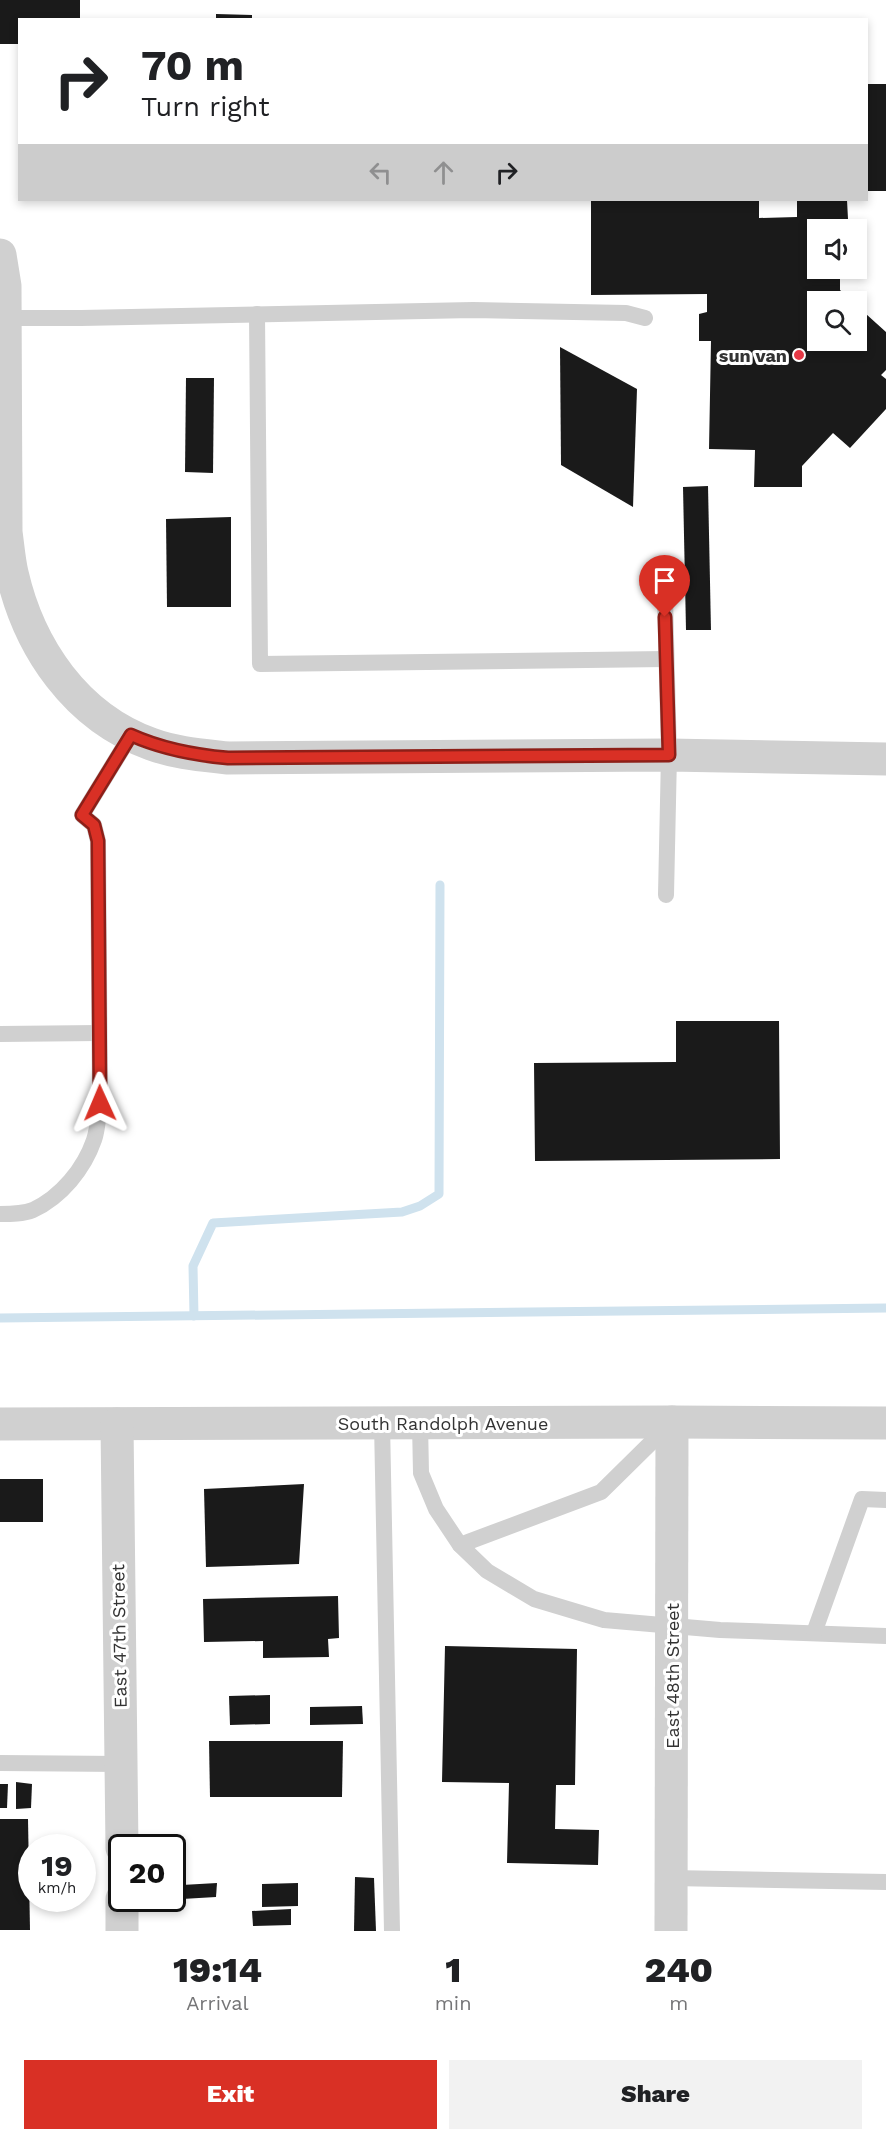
<!DOCTYPE html>
<html lang="en">
<head>
<meta charset="utf-8">
<style>
	body { margin:0; font-family:"Work Sans",sans-serif; background:#f2f2f2; color:#202124; height:100vh; display:flex; flex-direction:column; font-size:22px; white-space:nowrap }
	* { box-sizing:border-box; margin:0 }
	p { font-size:20px; color:#757577 }
	.icon { flex:none; width:33px; height:33px; fill:none; stroke:currentColor; stroke-width:2; stroke-linecap:round; stroke-linejoin:round }
	.map { position:relative; height:1931px; overflow:hidden }
	.drawer { display:flex; flex-direction:column; background:#fff; flex:1 }
	.drawer>* { flex:none }
	.top-card { position:absolute; left:18px; top:18px; width:850px; height:183px; border-radius:0px; box-shadow:0 3px 9px #0003; background:#fff; color:#202124; overflow:hidden }
	.tools { position:absolute; left:807px; top:219px; display:grid; gap:12px }
	.tools a { display:grid; place-items:center; width:60px; height:60px; border-radius:0px; background:#fff; box-shadow:0 3px 9px #0003; font-size:30px }
	.speed { position:absolute; left:18px; top:1834px; display:flex; gap:12px; font-size:30px; font-weight:700; text-align:center }
	.speed>* { display:grid; place-content:center; width:78px; height:78px; border-radius:50%; background:#fff; box-shadow:0 3px 9px #0003; line-height:1 }
	.speed small { font-size:15px; font-weight:400 }
	.speed .limit { border:3px solid #111; border-radius:9px; background:#fff; color:#111 }
	.pin { position:absolute; display:grid; place-items:center; width:51px; height:51px; color:#fff; margin:-62px -26px; border-radius:50% 50% 50% 0; rotate:-45deg; box-shadow:0 0 6px #0007 }
	.pin .icon { rotate:45deg }
	.me { position:absolute; width:66px; margin:-33px; rotate:359deg; stroke-linejoin:round; filter:drop-shadow(0 0 4px #0008) }
	.turn { display:flex; align-items:center; gap:21px; height:126px; padding:0 24px; font-size:27px }
	.turn .icon { width:78px; height:78px; stroke-width:2.5 }
	.turn b { display:block; font-size:42px; line-height:51px }
	.lanes { display:flex; align-items:center; height:57px; padding:0 24px; background:#0003; justify-content:center; gap:30px; direction:ltr }
	.lanes .off { opacity:.35 }
	.eta { display:flex; justify-content:space-evenly; align-items:center; height:102px; text-align:center }
	.eta b { font-size:36px; font-weight:800; line-height:42px }
	.action { display:flex; gap:12px; margin-top:auto; padding:12px 24px }
	.action a { flex:1; height:69px; border-radius:0px; background:#d93025; color:#fff; font-size:24px; font-weight:800; line-height:69px; text-align:center }
	.action a+a { background:#f2f2f2; color:#202124 }
	.map>svg:first-child { display:block }
</style>
</head>
<body>
<div class="map">
<svg width="886" height="1931" viewBox="0 0 886 1931">
	<rect width="100%" height="100%" fill="#fff"/>
	<g fill="none" stroke-linecap="round" stroke-linejoin="round">
		<g stroke="#cfe2ee" stroke-width="9">
			<path d="M194,1316L193,1266L213,1223L402,1212L420,1206L439,1194L440,885"/>
			<path d="M0,1318L886,1308"/>
		</g>
	</g>
	<g fill="#1a1a1a">
		<path d="M0,0H80V20H20V44H0Z"/>
		<path d="M216,14L252,15V20H216Z"/>
		<rect x="867" y="84" width="19" height="107"/>
		<path d="M591,200H759V218L797,217V200H847L848,219H839V230H818V268H840V290L853,302H818V340H856V305L886,332V370L881,375L886,379V409L850,448L833,433L802,466V487H754L755,450L709,449L711,341H699V314L707,312V294L591,295Z"/>
		<path d="M560,347L637,389L633,507L561,465Z"/>
		<path d="M186,378H214L213,473L185,472Z"/>
		<path d="M708,486L711,630H686L683,487Z"/>
		<path d="M231,517V607H167L166,519Z"/>
		<path d="M676,1021H779L780,1159L535,1161L534,1063L676,1062Z"/>
		<rect x="0" y="1479" width="43" height="43"/>
		<path d="M304,1484L299,1564L206,1567L204,1489Z"/>
		<path d="M338,1596L339,1638L328,1639L329,1657L263,1658V1641L204,1642L203,1599Z"/>
		<path d="M445,1646L577,1649L575,1785H556L555,1829L599,1830L598,1865L507,1863L509,1783L442,1782Z"/>
		<path d="M270,1695V1724L230,1725L229,1696Z"/>
		<path d="M362,1706L363,1724L310,1725V1707Z"/>
		<path d="M209,1741H343L342,1797H210Z"/>
		<path d="M16,1782L32,1784L31,1808L16,1809Z"/>
		<path d="M0,1784H8L7,1808H0Z"/>
		<path d="M0,1819H28L30,1930H0Z"/>
		<path d="M355,1877L374,1878L376,1931H354Z"/>
		<path d="M217,1883L216,1897L182,1899V1885Z"/>
		<path d="M298,1883V1906L262,1907V1884Z"/>
		<path d="M291,1909V1925L253,1926L252,1911Z"/>
	</g>
	<g fill="none" stroke-linecap="round" stroke-linejoin="round">
		<g stroke="#d0d0d0" stroke-width="16">
			<path d="M257,314L260,664L666,659"/>
			<path d="M6,318H81L473,310L626,313L645,318"/>
			<path d="M665,598L669,755L666,895"/>
			<path d="M0,1034L99,1033"/>
			<path d="M0,1214C11,1214 23,1214 33,1210C61,1197 84,1169 94,1140C98,1129 98,1115 100,1103L98,841L94,825L82,815L131,735"/>
			<path d="M382,1423L392,1931"/>
			<path d="M420,1423L421,1473L436,1509L460,1545L487,1571L534,1599L604,1620L720,1630L886,1636"/>
			<path d="M460,1545L601,1492L670,1424"/>
			<path d="M814,1633L862,1499L886,1500"/>
			<path d="M0,1763L121,1764"/>
			<path d="M671,1878L886,1882"/>
		</g>
		<g stroke="#d0d0d0" stroke-width="33">
			<path d="M0,255L5,286L6,532C8,546 9,560 12,573C29,648 76,717 151,744C175,753 202,755 228,758L669,755L886,759"/>
			<path d="M0,1424L672,1422L886,1423"/>
			<path d="M117,1424L122,1848"/>
			<path d="M122,1899V1931"/>
			<path d="M671,1931L672,1422"/>
		</g>
	</g>
	<g fill="none" stroke-linecap="round" stroke-linejoin="round">
		<defs>
			<path id="route" d="M100,1103L98,841L94,825L82,815L131,735C162,749 194,755 228,758L669,755L665,617"/>
		</defs>
		<use href="#route" stroke="#8d1f18" stroke-width="15"/>
		<use href="#route" stroke="#d93025" stroke-width="10"/>
	</g>
	<circle fill="#e63946" stroke="#fff" stroke-width="2" cx="799" cy="355" r="6"/>
	<g text-anchor="middle" dominant-baseline="central" stroke-width="6" stroke-linejoin="round" paint-order="stroke">
		<g font-size="18" font-weight="bold" fill="#333" stroke="#fff" text-anchor="end">
			<text x="787" y="355">sun van</text>
		</g>
		<g font-size="18" fill="#333" stroke="#fff">
			<text x="443" y="1423">South Randolph Avenue</text>
			<text transform="translate(119 1636) rotate(-91)">East 47th Street</text>
			<text transform="translate(672 1676) rotate(-90)">East 48th Street</text>
		</g>
	</g>
</svg>
<div class="tools">
<a><svg class="icon" aria-label="sound" viewBox="0 0 24 24"><path d="M4 9h4l5-4v14l-5-4H4zM17 9q2 3 0 6"/></svg></a>
<a><svg class="icon" aria-label="search" viewBox="0 0 24 24"><circle cx="10" cy="10" r="6"/><path d="M15 15l6 6"/></svg></a>
</div>
<div class="speed"><div>19<small>km/h</small></div><div class="limit">20</div></div>
<div class="pin" style="left:665px;top:617px;background:#d93025"><svg class="icon" aria-label="arrive" viewBox="0 0 24 24"><path d="M6 21V4h12l-3 4 3 4H6"/></svg></div>
<svg class="me" style="left:100px;top:1103px" viewBox="-20 -20 40 40"><path d="M0-17L14 15 0 8-14 15z" fill="#d93025" stroke="#fff" stroke-width="4"/></svg>
<div class="top-card">
<div class="turn"><svg class="icon" aria-label="right" viewBox="0 0 24 24"><path d="M7 20v-9h11M14 6l5 5-5 5"/></svg><div><b>70 m</b>Turn right</div></div>
<div class="lanes"><svg class="icon off" aria-label="left" viewBox="0 0 24 24"><path d="M17 20v-9H6M10 6l-5 5 5 5"/></svg><svg class="icon off" aria-label="ahead" viewBox="0 0 24 24"><path d="M12 20V5M6 11l6-6 6 6"/></svg><svg class="icon" aria-label="right" viewBox="0 0 24 24"><path d="M7 20v-9h11M14 6l5 5-5 5"/></svg></div>
</div>
</div>
<section class="drawer">
<div class="eta">
<div><b>19:14</b><p>Arrival</p></div>
<div><b>1</b><p>min</p></div>
<div><b>240</b><p>m</p></div>
</div>
<div class="action"><a>Exit</a><a>Share</a></div>
</section>
</body>
</html>
